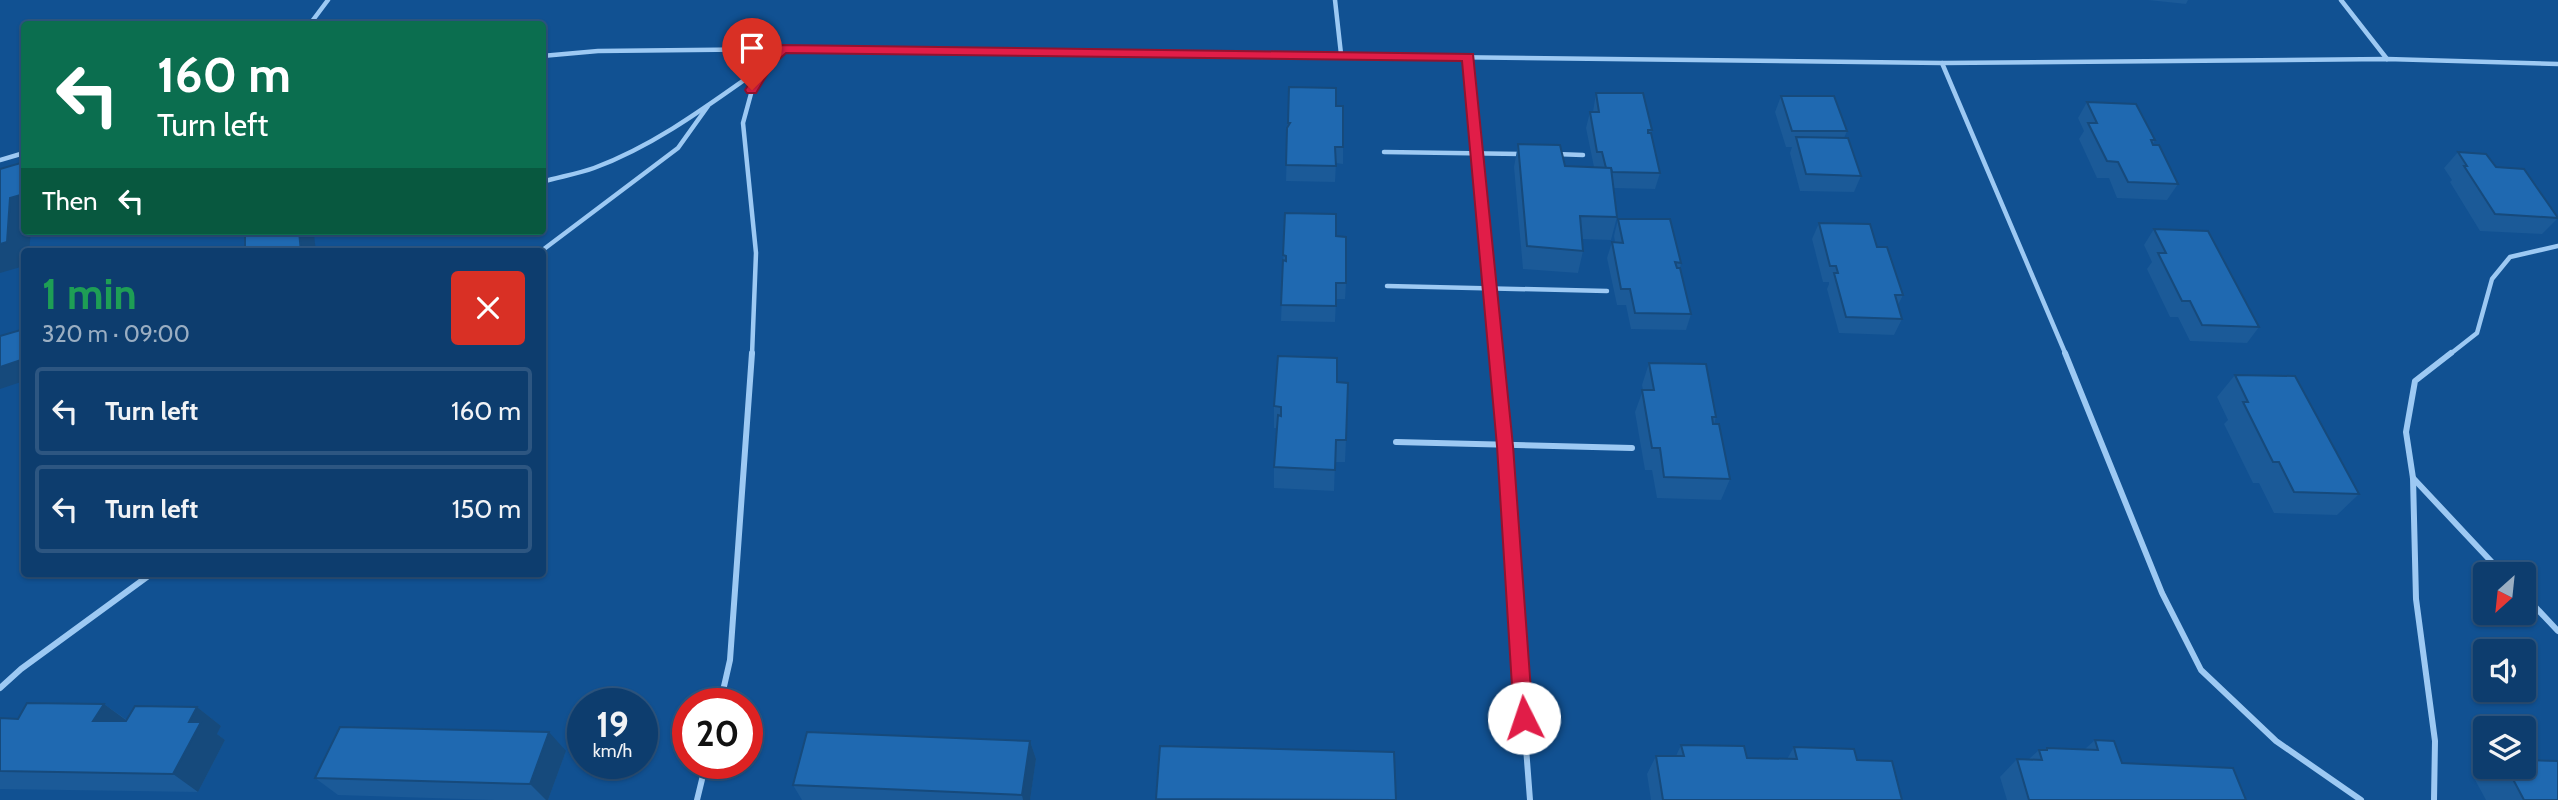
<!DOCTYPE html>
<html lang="en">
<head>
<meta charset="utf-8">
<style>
	body { margin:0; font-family:Cabin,sans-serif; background:#1b4876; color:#f1f3f6; height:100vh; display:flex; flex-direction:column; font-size:26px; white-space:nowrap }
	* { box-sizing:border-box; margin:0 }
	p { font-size:23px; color:#9aaec2 }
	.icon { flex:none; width:38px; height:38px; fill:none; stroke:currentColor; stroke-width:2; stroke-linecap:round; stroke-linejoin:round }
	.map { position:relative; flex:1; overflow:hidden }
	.details { position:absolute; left:21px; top:248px; width:525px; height:329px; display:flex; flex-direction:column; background:#0d3d6e; border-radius:7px; box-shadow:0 2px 5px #0004,0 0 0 2px #2d5681 }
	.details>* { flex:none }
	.top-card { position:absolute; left:21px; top:21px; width:525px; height:214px; border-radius:7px; box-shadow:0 2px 5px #0004,0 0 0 2px #2d5681; background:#0b6e4f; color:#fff; overflow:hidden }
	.needle { width:46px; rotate:207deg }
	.controls { position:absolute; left:2473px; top:562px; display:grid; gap:14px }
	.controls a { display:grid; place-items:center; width:63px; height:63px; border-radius:7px; background:#0d3d6e; box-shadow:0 2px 5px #0004,0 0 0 2px #2d5681; font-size:35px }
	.speed { position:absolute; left:567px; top:688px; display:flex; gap:14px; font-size:35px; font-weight:700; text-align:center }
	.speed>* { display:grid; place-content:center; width:91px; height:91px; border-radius:50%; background:#0d3d6e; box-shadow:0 2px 5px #0004,0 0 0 2px #2d5681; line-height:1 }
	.speed small { font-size:18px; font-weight:400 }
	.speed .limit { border:10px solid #d22; background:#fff; color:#111 }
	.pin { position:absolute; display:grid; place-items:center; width:60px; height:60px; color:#fff; margin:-72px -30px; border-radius:50% 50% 50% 0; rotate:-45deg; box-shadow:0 0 7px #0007 }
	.pin .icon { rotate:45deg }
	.me { position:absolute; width:77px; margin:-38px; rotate:356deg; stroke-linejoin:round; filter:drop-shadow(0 0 5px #0008) }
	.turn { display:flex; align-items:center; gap:24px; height:147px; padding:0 21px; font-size:32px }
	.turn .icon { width:91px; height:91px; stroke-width:2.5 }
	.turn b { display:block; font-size:49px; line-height:60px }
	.then { display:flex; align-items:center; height:66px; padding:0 21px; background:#0003; gap:14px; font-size:26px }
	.round { display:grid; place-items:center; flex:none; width:74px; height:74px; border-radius:7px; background:#1b4876 }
	.overview { display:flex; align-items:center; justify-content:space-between; height:119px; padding:0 21px }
	h1 { font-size:42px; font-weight:700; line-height:52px; color:#1e9e55 }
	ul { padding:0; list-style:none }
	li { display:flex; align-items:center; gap:21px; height:88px; margin:0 14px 10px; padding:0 7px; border:4px solid #2d5681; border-radius:7px }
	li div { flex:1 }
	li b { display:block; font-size:26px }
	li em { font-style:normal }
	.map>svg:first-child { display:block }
</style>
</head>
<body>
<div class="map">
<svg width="2558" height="800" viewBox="0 0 2558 800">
	<rect width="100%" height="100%" fill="#115192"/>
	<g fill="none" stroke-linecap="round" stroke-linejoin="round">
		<g stroke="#9dc9f3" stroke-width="4.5">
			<path d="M1335,0L1341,54"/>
			<path d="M2341,0L2387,59"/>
			<path d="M310,24L328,0"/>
			<path d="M542,56L598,51L782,49L1942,63L2387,59L2558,64"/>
			<path d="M1468,57L1496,355"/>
			<path d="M1942,63L2066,355"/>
			<path d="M1384,152L1521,154"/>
			<path d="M1555,154L1583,155"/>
			<path d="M0,160L24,153"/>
			<path d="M542,182C559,177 577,174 594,168C656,145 710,104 764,66"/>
			<path d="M540,252L678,148L708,106"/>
			<path d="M1387,286L1607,291"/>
			<path d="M752,355L756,253L743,123L752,90L768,63L782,49"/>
			<path d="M2449,355L2477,333L2492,279L2510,257L2558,246"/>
		</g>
		<g stroke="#9dc9f3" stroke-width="6">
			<path d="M1496,353L1530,800"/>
			<path d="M2065,353L2162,593L2201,670L2276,741L2361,800"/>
			<path d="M1396,442L1632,448"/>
			<path d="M2413,478L2503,574"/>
			<path d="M2524,595L2558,631"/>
			<path d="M0,688L21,669L151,574"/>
			<path d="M720,704L730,660L752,353"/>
			<path d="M697,800L706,763"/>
			<path d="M2434,800L2435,741L2416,599L2413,478L2406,432L2415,381L2451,353"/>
		</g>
	</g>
	<g fill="#1b5a98">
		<path d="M2148,0H2188L2186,4Z"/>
		<path d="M1289,87L1336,106L1343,147V164L1336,163L1335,182L1286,181Z"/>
		<path d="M1596,93L1652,130L1651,133L1660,173L1655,189L1613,188L1617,217L1611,240L1582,239L1583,251L1578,273L1523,269L1514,167L1518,144L1565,166L1594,167L1586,128L1590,112H1593Z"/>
		<path d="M1781,96L1847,131L1844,138L1861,176L1854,192L1800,191L1790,153L1792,147H1786L1775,112Z"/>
		<path d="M2087,102L2155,140L2153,144L2178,184L2167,200L2117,198L2109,178H2097L2079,139L2084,131L2078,118Z"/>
		<path d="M2458,152L2496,167L2558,218L2542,234L2480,231L2450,182L2452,180L2444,168Z"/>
		<path d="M1285,213L1336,236L1346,283L1345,299H1336L1335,322L1281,321Z"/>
		<path d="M1618,219L1681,263L1680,268L1691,314L1686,330L1631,329L1626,305H1617L1607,258L1612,242H1615L1614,236Z"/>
		<path d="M1819,223L1877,247L1903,295L1898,305L1902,319L1894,335L1839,333L1827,289L1829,284V282H1823L1812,239Z"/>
		<path d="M2154,229L2259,327L2247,343L2190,341L2178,317H2170L2147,269L2152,262L2144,245Z"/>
		<path d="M1649,363L1716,417L1714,424L1730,479L1721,500L1657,498L1652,470H1645L1635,412L1643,390L1642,385Z"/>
		<path d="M2235,375L2359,494L2337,515L2274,513L2259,483H2253L2224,424L2228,420L2217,397Z"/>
		<path d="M1337,382L1346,440L1345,462H1335L1334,491L1274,488V467L1277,428H1274V406Z"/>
		<path d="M104,704L127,720L197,707L221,726L217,734L225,740L198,792L0,789V718L18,719Z"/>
		<path d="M2095,740L2122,763L2246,800H2007L2000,777L2017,759H2029L2039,750H2045L2047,748L2085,749Z"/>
		<path d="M1030,741L1036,759L1030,800H802L793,785Z"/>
		<path d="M1681,745L1747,758L1787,759L1794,747L1857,760L1902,800H1651L1647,774L1656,756H1676Z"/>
		<path d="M566,751L548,800H494L338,795L315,778Z"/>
		<path d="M2491,766H2524L2558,800H2486L2474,778Z"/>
	</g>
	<g fill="#164a7c">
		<path d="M24,194V231H31L29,252H24V266L0,273V244L10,198Z"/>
		<path d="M299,231H311L314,235L316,252H301Z"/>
		<path d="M24,359V381L0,389V367Z"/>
		<path d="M104,704L130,723L93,721Z"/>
		<path d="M197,707L221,726L217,734L225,740L198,792L173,774L189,722Z"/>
		<path d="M549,732L566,751L548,800H546L530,784Z"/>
		<path d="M1030,741L1036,759L1030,800H1023L1022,795Z"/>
	</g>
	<g fill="#1f69b1" stroke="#164a7c" stroke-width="2">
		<path d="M1289,87L1336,88V106H1343V147H1335L1336,166L1286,165L1287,128L1290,123H1288Z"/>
		<path d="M1596,93H1643L1652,130H1648V133H1651L1660,173L1612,172L1611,168H1606L1602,152H1597L1590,112H1599Z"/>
		<path d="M1781,96H1834L1847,131H1792Z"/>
		<path d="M2087,102L2136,104L2155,140H2151L2153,145H2159L2178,184L2128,182L2118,162L2107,161L2088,123H2097Z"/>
		<path d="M1796,137L1848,138L1861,176L1806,174Z"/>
		<path d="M1518,144L1560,145L1565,166L1611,168L1617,217L1580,216L1583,251L1527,246Z"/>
		<path d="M2458,152L2486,154L2496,167L2524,169L2558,218L2495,214L2464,166H2467Z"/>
		<path d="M24,162V194L10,198L7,242L0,244V169Z"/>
		<path d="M1285,213L1336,214V236L1346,237V283H1336V306L1281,305L1283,260L1286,261V256L1283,255Z"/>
		<path d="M1618,219H1670L1681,263L1675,262L1677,268H1680L1691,314L1635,313L1630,289H1621L1612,242L1623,243Z"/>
		<path d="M1819,223L1870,224L1877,247H1887L1903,295H1895L1902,319L1846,317L1834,273H1838L1836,266H1830Z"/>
		<path d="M2154,229L2208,231L2259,327L2202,325L2190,301H2182L2158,253H2166Z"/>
		<path d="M245,231H299L301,252H245Z"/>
		<path d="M24,329V359L0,367V336Z"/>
		<path d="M1278,356L1337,358V382L1348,383L1346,440H1336L1335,470L1274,467L1278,415L1281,416V407L1274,406Z"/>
		<path d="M1649,363L1706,364L1716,417H1712L1713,424H1719L1730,479L1664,477L1660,448H1652L1642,390H1654Z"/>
		<path d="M2235,375L2295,376L2359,494L2294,492L2279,462H2273L2243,402H2248Z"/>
		<path d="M27,703L104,704L93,721H126L135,706L197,707L189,722H201L173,774L0,771V718L18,719Z"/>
		<path d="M340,727L549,732L530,784L315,778Z"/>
		<path d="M807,732L1030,741L1022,795L793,785Z"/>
		<path d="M2095,740L2114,741L2122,763L2233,768L2246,800H2029L2017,759L2042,760L2039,750H2047V748L2098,750Z"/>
		<path d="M1681,745L1744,746L1747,758L1797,759L1794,747L1854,749L1857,760L1892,761L1902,800H1663L1656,756H1684Z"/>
		<path d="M1160,746L1394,752L1396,800L1156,799Z"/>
		<path d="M2524,760L2558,761V800H2524L2506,766H2524Z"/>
	</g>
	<path fill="#e11d48" stroke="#92132f" stroke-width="2" d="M782,45L1473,54L1513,446L1533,718L1531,724L1524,727L1517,724L1514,718L1497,446L1462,61L786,53L773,65L756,93H747L745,90L764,60Z"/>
</svg>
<div class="controls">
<a><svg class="needle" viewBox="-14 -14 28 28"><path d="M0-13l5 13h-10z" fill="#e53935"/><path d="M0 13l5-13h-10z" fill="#9aaec2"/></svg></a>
<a><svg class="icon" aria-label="sound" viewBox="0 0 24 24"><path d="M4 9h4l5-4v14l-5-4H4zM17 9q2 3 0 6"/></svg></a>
<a><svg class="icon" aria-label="layers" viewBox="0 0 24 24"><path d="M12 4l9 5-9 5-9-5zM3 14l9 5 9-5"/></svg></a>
</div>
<div class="speed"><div>19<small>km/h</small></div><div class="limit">20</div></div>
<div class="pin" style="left:752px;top:90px;background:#d93025"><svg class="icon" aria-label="arrive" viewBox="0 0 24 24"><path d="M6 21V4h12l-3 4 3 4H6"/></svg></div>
<svg class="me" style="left:1524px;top:718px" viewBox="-20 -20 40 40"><circle r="19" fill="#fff"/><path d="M0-13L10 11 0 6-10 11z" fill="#e11d48"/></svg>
<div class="top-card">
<div class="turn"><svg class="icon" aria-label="left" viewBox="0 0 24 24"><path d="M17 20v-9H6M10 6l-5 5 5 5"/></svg><div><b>160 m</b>Turn left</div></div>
<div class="then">Then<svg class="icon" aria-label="left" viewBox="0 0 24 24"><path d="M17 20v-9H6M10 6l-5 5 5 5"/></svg></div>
</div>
<section class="details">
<div class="overview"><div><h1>1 min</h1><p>320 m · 09:00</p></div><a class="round" style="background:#d93025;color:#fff"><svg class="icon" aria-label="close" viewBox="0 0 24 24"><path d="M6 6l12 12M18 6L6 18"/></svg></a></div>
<ul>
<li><svg class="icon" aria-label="left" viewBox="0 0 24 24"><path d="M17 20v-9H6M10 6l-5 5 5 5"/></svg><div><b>Turn left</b></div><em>160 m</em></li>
<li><svg class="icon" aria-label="left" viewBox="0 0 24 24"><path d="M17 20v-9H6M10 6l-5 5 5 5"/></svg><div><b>Turn left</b></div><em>150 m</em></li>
</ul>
</section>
</div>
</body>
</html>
